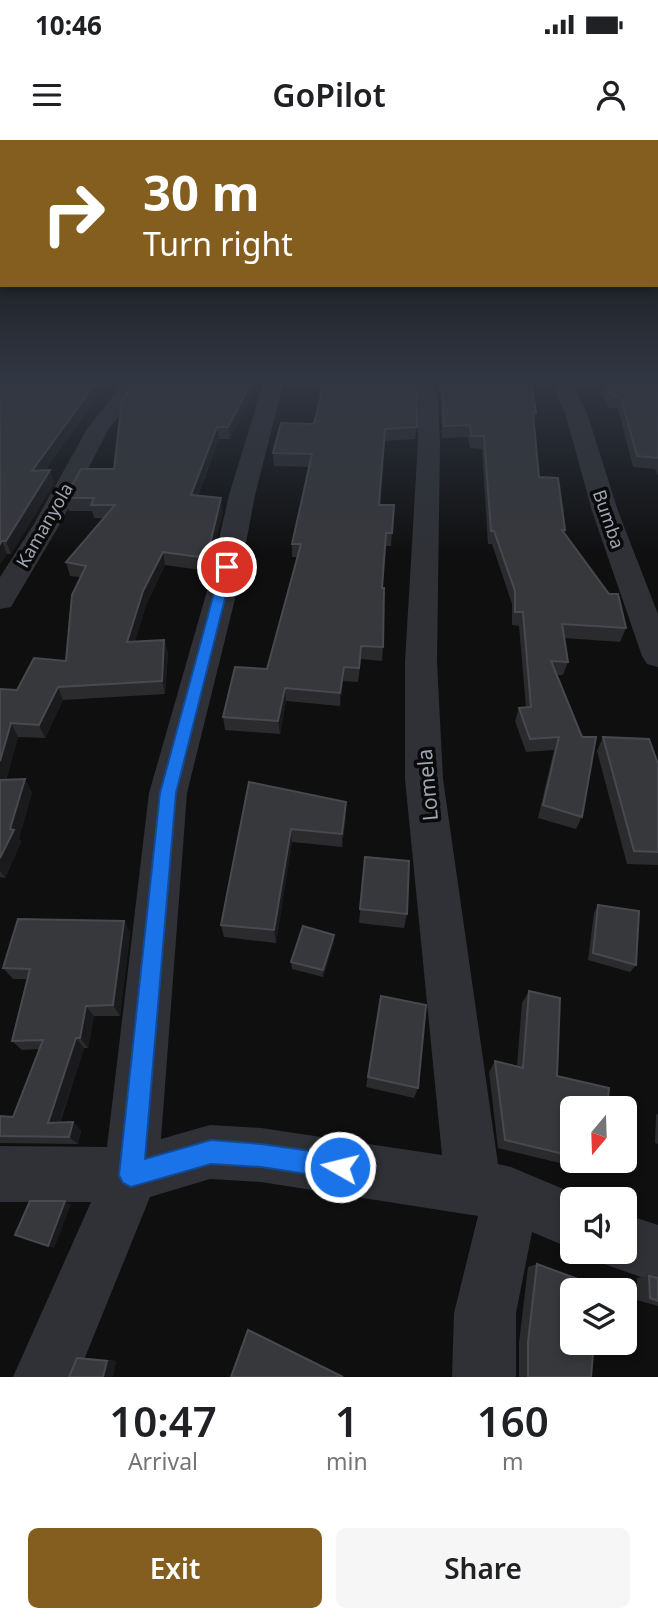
<!DOCTYPE html>
<html lang="en">
<head>
<meta charset="utf-8">
<style>
	body { margin:0; font-family:"Noto Sans",sans-serif; background:#f6f6f6; color:#202124; height:100vh; display:flex; flex-direction:column; font-size:26px; white-space:nowrap }
	* { box-sizing:border-box; margin:0 }
	p { font-size:23px; color:#757577 }
	.icon { flex:none; width:38px; height:38px; fill:none; stroke:currentColor; stroke-width:2; stroke-linecap:round; stroke-linejoin:round }
	.map { position:relative; height:1237px; overflow:hidden }
	.side { display:flex; flex-direction:column; background:#fff; flex:1 }
	.side>* { flex:none }
	.banner { position:absolute; left:0px; top:0px; width:658px; height:147px; box-shadow:0 4px 10px #0003; background:#845e1f; color:#fff; overflow:hidden }
	.needle { width:46px; rotate:199deg }
	.tools { position:absolute; left:560px; top:956px; display:grid; gap:14px }
	.tools a { display:grid; place-items:center; width:77px; height:77px; border-radius:10px; background:#fff; box-shadow:0 4px 10px #0003; font-size:35px }
	.pin { position:absolute; display:grid; place-items:center; width:60px; height:60px; color:#fff; margin:-30px; border:4px solid #fff; border-radius:50%; box-shadow:0 2px 7px #0007 }
	.me { position:absolute; width:77px; margin:-38px; rotate:278deg; stroke-linejoin:round; filter:drop-shadow(0 0 5px #0008) }
	.turn { display:flex; align-items:center; gap:24px; height:147px; padding:0 28px; font-size:32px }
	.turn .icon { width:91px; height:91px; stroke-width:2.5 }
	.turn b { display:block; font-size:49px; line-height:60px }
	.eta { display:flex; justify-content:space-evenly; align-items:center; height:119px; text-align:center }
	.eta b { font-size:42px; font-weight:600; line-height:49px }
	.cta { display:flex; gap:14px; margin-top:auto; padding:14px 28px }
	.cta a { flex:1; height:80px; border-radius:10px; background:#845e1f; color:#fff; font-size:28px; font-weight:600; line-height:80px; text-align:center }
	.cta a+a { background:#f6f6f6; color:#202124 }
	.status { display:flex; justify-content:space-between; align-items:center; height:49px; padding:0 35px; background:#fff; direction:ltr }
	.status svg { height:19px; fill:currentColor }
	header { display:flex; justify-content:space-between; align-items:center; height:91px; padding:0 28px; background:#fff; font-size:32px; font-weight:600 }
	.map>svg:first-child { display:block }
</style>
</head>
<body>
<div class="status"><b>10:46</b><svg viewBox="0 0 49 12"><path d="M0 12V9h3v3zM5 12V6h3v6zM10 12V3h3v9zM15 12V0h3v12zM26 1h20v11H26zM47 4h2v5h-2z"/></svg></div>
<header><svg class="icon" aria-label="menu" viewBox="0 0 24 24"><path d="M4 6h16M4 12h16M4 18h16"/></svg>GoPilot<svg class="icon" aria-label="person" viewBox="0 0 24 24"><circle cx="12" cy="8" r="4"/><path d="M4 21q1-7 8-7t8 7"/></svg></header>
<div class="map">
<svg width="658" height="1237" viewBox="0 0 658 1237">
	<rect width="100%" height="100%" fill="#0f0f10"/>
	<g fill="none" stroke-linecap="round" stroke-linejoin="round">
		<g fill="#2f3136" fill-rule="evenodd">
			<path d="M125,241H146L108,290L60,384L15,460L11,467L0,469V437L34,384L87,289Z"/>
			<path d="M264,241H284L255,355L237,451L187,653L161,999L210,985L261,988L442,1015L405,639V522L418,302V259L413,241H433L438,259L440,302L437,522L443,639L498,1024L511,1027L587,1059H572V1109L532,1092L516,1173V1237H452L454,1173L478,1076L261,1042L210,1039L150,1057L77,1237H13L91,1062H0V1006L107,1007L149,653L207,451L229,355Z"/>
			<path d="M551,241H571L588,276L618,371L658,474V527L647,524L642,516L592,371L566,276Z"/>
			<path d="M625,1074L658,1085V1143L604,1124L599,1111H625Z"/>
		</g>
	</g>
	<g fill="#2b2b2e">
		<path d="M0,241L45,331L54,343L11,414H7L0,424Z"/>
		<path d="M259,241L230,299H219L198,356L223,371L213,413L201,430L165,425L146,465L135,501L164,500L168,513L165,554L63,560L45,598L18,597L6,640L32,652L19,698L21,702L5,738L0,737V549L17,550L66,521L80,437L70,436L66,422L104,378H94L92,371H69L65,358Z"/>
		<path d="M319,241H415L417,287L415,299L384,301L379,365H394L391,406H385L382,448L383,507L382,521L361,519L358,542L343,541L340,566L286,561L280,594L225,590L223,577L267,529L298,417H292V404L309,327L274,326L273,313L314,284L320,259Z"/>
		<path d="M434,241H531L536,273L534,282L539,337L565,390L564,393L626,488L620,502L564,498L568,522L563,535H557L582,677L576,689L538,678L554,610L526,612L515,581L519,568H526L519,486L512,485V464L492,404H488L482,309L470,308L468,297L442,298L441,258Z"/>
		<path d="M595,241H658V336L655,329L633,327L618,268H609Z"/>
		<path d="M603,597L658,624V725L627,724L597,611Z"/>
		<path d="M249,642L346,662V676L342,707L292,702L276,803L224,797L221,785Z"/>
		<path d="M365,717L407,774L404,788L359,783Z"/>
		<path d="M598,765L636,825L630,832L588,820L594,773Z"/>
		<path d="M124,781L130,793L120,876H94L88,908H84L60,983L81,990L78,1004L0,1003V976L13,977L39,909L22,910L12,901L27,839H13L3,828Z"/>
		<path d="M334,802L323,837L292,829L291,822Z"/>
		<path d="M529,851L557,936L572,968V1020H604V1024L593,1031L498,1008L489,932L495,921L517,926L522,863Z"/>
		<path d="M381,856L418,948L414,958L366,947Z"/>
		<path d="M658,974V1004L655,1003L656,975Z"/>
		<path d="M537,1124L591,1237H519V1203L528,1127Z"/>
		<path d="M649,1136L658,1138V1166L637,1160V1138Z"/>
		<path d="M77,1218H88L116,1221L113,1237Z"/>
	</g>
	<g fill="#1a1a1c">
		<path d="M97,241H108L36,344L32,331Z"/>
		<path d="M252,241H259L230,299L228,287Z"/>
		<path d="M217,287L219,299L193,368L191,355Z"/>
		<path d="M50,330L54,343L11,414L6,401Z"/>
		<path d="M221,358L223,371L213,413L201,430L199,417Z"/>
		<path d="M2,401L7,414L0,424V404Z"/>
		<path d="M163,412L165,425L146,465L131,515L127,502L143,451Z"/>
		<path d="M164,500L168,513L165,554L162,541Z"/>
		<path d="M344,527L343,541L340,566V553Z"/>
		<path d="M58,547L63,560L45,598L39,585Z"/>
		<path d="M285,548L286,561L280,594L278,581Z"/>
		<path d="M11,583L18,597L2,653L0,650V621Z"/>
		<path d="M25,639L32,652L19,698L21,702L5,738L0,731V718L10,689Z"/>
		<path d="M346,662V676L342,707V694Z"/>
		<path d="M291,689L292,702L276,803L274,790Z"/>
		<path d="M124,781L130,793L120,876L113,865Z"/>
		<path d="M334,795V802L323,837V830Z"/>
		<path d="M86,866L94,876L88,908L80,898Z"/>
		<path d="M76,898L84,908L57,990L48,983Z"/>
		<path d="M73,982L81,990L78,1004L69,997Z"/>
		<path d="M65,1061L71,1065L54,1108L48,1106Z"/>
		<path d="M248,1190H251L345,1237H343Z"/>
		<path d="M107,1221H116L113,1237H103Z"/>
	</g>
	<g fill="#37383c" stroke="#47494f" stroke-width="2">
		<path d="M0,241H97L32,331L50,330L6,401H2L0,404Z"/>
		<path d="M137,241H252L228,287H217L191,355L221,358L211,400L199,417L163,412L143,451L127,502L164,500L162,541L58,547L39,585L11,583L0,621V549L17,550L34,518L66,521L72,455L86,426L66,422L115,365H91L94,358H65L81,329H114L122,260Z"/>
		<path d="M320,241H415L416,247L417,287L385,289L379,365H394L392,393H386L382,448H384L383,507L361,506L359,528L344,527L340,553L285,548L278,581L223,577L235,527L267,529L301,404H292L312,314L273,313L281,283L314,284L321,256Z"/>
		<path d="M440,241H531L536,273H533L539,337L558,338L565,390H562L609,454H618L626,488L562,484L568,522L551,521L582,597H596L582,677L543,665L559,597L530,599L519,568L531,567L523,472H515V451L494,391H491L484,296H471L470,285L444,286L442,246Z"/>
		<path d="M603,241H658V318L637,316L621,257H612Z"/>
		<path d="M603,597L649,599L658,624V712L634,711Z"/>
		<path d="M25,639L10,689L14,690L0,718V640Z"/>
		<path d="M249,642L346,662L342,694L291,689L274,790L221,785Z"/>
		<path d="M365,717L409,721L407,774L360,769Z"/>
		<path d="M598,765L639,771L636,825L593,813Z"/>
		<path d="M18,779L124,781L113,865L86,866L80,898H76L48,983L73,982L69,997L0,996V976L13,977L43,900L12,901L30,829L3,828Z"/>
		<path d="M303,786L334,795L323,830L291,822Z"/>
		<path d="M529,851L560,858L557,936L609,948L607,968H572V1016L505,1000L495,921L523,928Z"/>
		<path d="M381,856L426,865L418,948L368,937Z"/>
		<path d="M588,1020H604V1024Z"/>
		<path d="M30,1061H65L48,1106L15,1095Z"/>
		<path d="M537,1124L597,1146V1150H572V1202H594L591,1237H528V1202Z"/>
		<path d="M649,1136L658,1138V1161L650,1158Z"/>
		<path d="M248,1190L343,1237H231Z"/>
		<path d="M77,1218L107,1221L103,1237H69Z"/>
	</g>
	<linearGradient id="sky" x2="0" y2="1"><stop stop-color="#080809"/><stop offset="0.58" stop-color="#313742"/><stop offset="1" stop-color="#313742" stop-opacity="0"/></linearGradient>
	<rect width="658" height="414" fill="url(#sky)"/>
	<path fill="#1a73e8" stroke="#114b97" stroke-width="2" d="M227,423L233,427L176,653L145,1019L211,1000L261,1004L340,1015L349,1019L352,1027L349,1035L340,1039L261,1027L211,1024L131,1047L123,1043L119,1035L160,653L221,427Z"/>
	<g text-anchor="middle" dominant-baseline="central" stroke-width="7" stroke-linejoin="round" paint-order="stroke">
		<g font-size="18" fill="#9ea5b3" stroke="#0a0a0b">
			<text transform="translate(609 379) rotate(71)">Bumba</text>
			<text transform="translate(44 385) rotate(-60)">Kamanyola</text>
		</g>
		<g font-size="21" fill="#9ea5b3" stroke="#0a0a0b">
			<text transform="translate(427 645) rotate(-95)">Lomela</text>
		</g>
	</g>
</svg>
<div class="tools">
<a><svg class="needle" viewBox="-14 -14 28 28"><path d="M0-13l5 13h-10z" fill="#e53935"/><path d="M0 13l5-13h-10z" fill="#757577"/></svg></a>
<a><svg class="icon" aria-label="sound" viewBox="0 0 24 24"><path d="M4 9h4l5-4v14l-5-4H4zM17 9q2 3 0 6"/></svg></a>
<a><svg class="icon" aria-label="layers" viewBox="0 0 24 24"><path d="M12 4l9 5-9 5-9-5zM3 14l9 5 9-5"/></svg></a>
</div>
<div class="pin" style="left:227px;top:427px;background:#d93025"><svg class="icon" aria-label="arrive" viewBox="0 0 24 24"><path d="M6 21V4h12l-3 4 3 4H6"/></svg></div>
<svg class="me" style="left:340px;top:1027px" viewBox="-20 -20 40 40"><circle r="17" fill="#1a73e8" stroke="#fff" stroke-width="3"/><path d="M0-11L8 9 0 5-8 9z" fill="#fff"/></svg>
<div class="banner">
<div class="turn"><svg class="icon" aria-label="right" viewBox="0 0 24 24"><path d="M7 20v-9h11M14 6l5 5-5 5"/></svg><div><b>30 m</b>Turn right</div></div>
</div>
</div>
<section class="side">
<div class="eta">
<div><b>10:47</b><p>Arrival</p></div>
<div><b>1</b><p>min</p></div>
<div><b>160</b><p>m</p></div>
</div>
<div class="cta"><a>Exit</a><a>Share</a></div>
</section>
</body>
</html>
